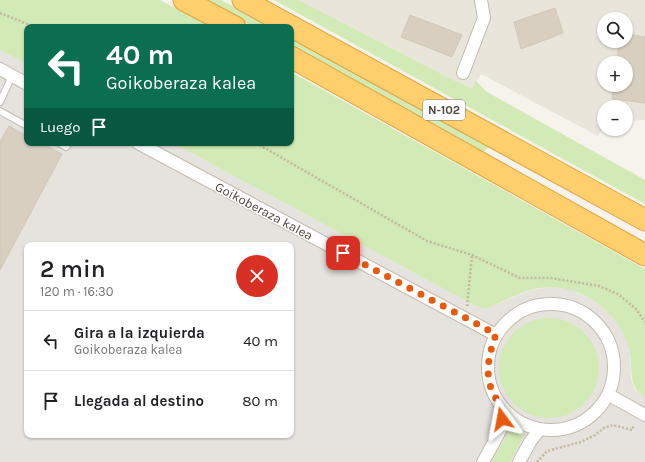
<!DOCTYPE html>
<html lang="es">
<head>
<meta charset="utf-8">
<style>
	body { margin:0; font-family:Karla,sans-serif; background:#f2f2f2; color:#202124; height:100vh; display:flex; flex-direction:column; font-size:15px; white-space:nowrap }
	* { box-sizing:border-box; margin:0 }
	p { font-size:13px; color:#757577 }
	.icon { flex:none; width:22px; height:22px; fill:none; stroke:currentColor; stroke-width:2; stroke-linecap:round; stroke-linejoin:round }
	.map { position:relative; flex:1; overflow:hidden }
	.panel { position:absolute; left:24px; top:242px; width:270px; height:196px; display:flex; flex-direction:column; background:#fff; border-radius:8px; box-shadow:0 1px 3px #0004 }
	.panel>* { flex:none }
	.guide { position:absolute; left:24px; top:24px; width:270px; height:122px; border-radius:8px; box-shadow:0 1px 3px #0004; background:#0b6e4f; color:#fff; overflow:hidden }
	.buttons { position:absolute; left:597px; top:12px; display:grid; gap:8px }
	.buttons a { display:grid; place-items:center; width:36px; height:36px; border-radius:50%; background:#fff; box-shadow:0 1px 3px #0004; font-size:20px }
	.pin { position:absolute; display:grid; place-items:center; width:34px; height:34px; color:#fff; margin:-17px; border-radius:8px; box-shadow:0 2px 6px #0006 }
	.me { position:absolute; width:44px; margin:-22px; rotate:347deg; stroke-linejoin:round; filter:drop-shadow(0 0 3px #0008) }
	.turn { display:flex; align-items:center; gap:14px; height:84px; padding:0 16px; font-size:18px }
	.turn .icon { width:52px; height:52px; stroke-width:2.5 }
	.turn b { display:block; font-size:28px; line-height:34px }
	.then { display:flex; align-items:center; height:38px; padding:0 16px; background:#0003; gap:8px; font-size:15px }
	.round { display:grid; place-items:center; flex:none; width:42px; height:42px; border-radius:21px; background:#f2f2f2 }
	.summary { display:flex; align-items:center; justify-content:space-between; height:68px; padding:0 16px }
	h1 { font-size:24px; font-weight:600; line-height:30px }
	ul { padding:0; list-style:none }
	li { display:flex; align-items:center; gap:12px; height:60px; padding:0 16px; border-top:1px solid #e0e0e0 }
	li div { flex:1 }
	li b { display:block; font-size:15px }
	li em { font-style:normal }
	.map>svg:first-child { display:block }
</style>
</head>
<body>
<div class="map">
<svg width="645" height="462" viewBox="0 0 645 462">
	<rect width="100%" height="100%" fill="#f6f3ec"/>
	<path fill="#eae5da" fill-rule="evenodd" d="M299,0H645V120L626,121V107H604V126L598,136L481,74L472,88L451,79ZM604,19H626V41H604ZM604,63H626V85H604Z"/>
	<path fill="#e6e2dd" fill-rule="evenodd" d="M0,50L27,64V143H173L474,305L485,309L531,290L549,287L569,289L593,300L612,315L624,331L630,350L631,378L635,390L645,398V462H0ZM27,245H291V435H27Z"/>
	<g fill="#d2eab5">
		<path d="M0,0H160L210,27H27V64L0,50Z"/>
		<path d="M206,0H221L271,27H254Z"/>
		<path d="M274,0H299L451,79L472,88L476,81L487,92L645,180V204Z"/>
		<path d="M291,38L489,147L482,153L291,47Z"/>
		<path d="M291,72L645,269V398C626,386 634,366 629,348C618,307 572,278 530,290C515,295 500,303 485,309L474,305L173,143H291Z"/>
		<circle cx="549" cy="368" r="50"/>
		<path d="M512,426L525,433L510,462H492Z"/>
	</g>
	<g fill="#d8cfc1" stroke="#d3c7b4">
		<path d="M555,8L563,33L521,49L514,22Z"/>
		<path d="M410,15L462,35L452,57L401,37Z"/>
		<path d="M626,34L645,37V103L612,99L614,85H626V63H617L619,41H626Z"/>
		<path d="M9,126L27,136V143H41L62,154L0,270V142Z"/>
	</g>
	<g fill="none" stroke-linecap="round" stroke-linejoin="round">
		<defs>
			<g id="service">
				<path d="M0,102L12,76"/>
				<path d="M0,111L27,126"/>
				<path d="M59,143L66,147L69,143"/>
			</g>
			<g id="minor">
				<path d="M0,69L27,84"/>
				<path d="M463,73L484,18L481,0"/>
				<path d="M138,143L496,335"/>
				<circle cx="551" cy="367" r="63"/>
				<path d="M609,395L645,415"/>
				<path d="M483,462L501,429L503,409"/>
				<path d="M519,462L530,442L539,430"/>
			</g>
			<g id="motorway">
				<path d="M184,0L235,27"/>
				<path d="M243,0L645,220"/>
				<path d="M291,57L645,255"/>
			</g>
		</defs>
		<use href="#service" stroke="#c2bbae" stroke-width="8"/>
		<use href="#minor" stroke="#c2bbae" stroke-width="14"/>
		<use href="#motorway" stroke="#e0a43c" stroke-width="23"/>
		<g stroke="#c4b79f" stroke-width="2.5" stroke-dasharray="2 2" stroke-linecap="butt">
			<path d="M0,13L32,26L58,27"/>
			<path d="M64,27H86"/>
			<path d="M256,143L427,241L472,255L520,278H551L599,286L618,294L636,309L645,322"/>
			<path d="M467,306L472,255"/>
			<path d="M537,462L547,451L581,442L595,435L604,428L613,425L632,430L634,425"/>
		</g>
		<use href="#service" stroke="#fff" stroke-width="6"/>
		<use href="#minor" stroke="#fff" stroke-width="12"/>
		<use href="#motorway" stroke="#ffcf6e" stroke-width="21"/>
	</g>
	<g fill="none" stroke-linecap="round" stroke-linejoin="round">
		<path stroke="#ea580c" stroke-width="7" stroke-dasharray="0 12.6" d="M343,253L496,334C489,354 484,374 493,393C499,405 504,405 502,419"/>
	</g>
	<g text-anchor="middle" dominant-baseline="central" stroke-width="3" stroke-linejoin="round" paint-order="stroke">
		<rect fill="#fff" stroke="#817c74" stroke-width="1" x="423" y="100" width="42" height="20" rx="3"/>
		<g font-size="12" font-weight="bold" fill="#4b4439">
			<text x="444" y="110">N-102</text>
		</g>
		<g font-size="13" fill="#4b4439" stroke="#fff">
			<text transform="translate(264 211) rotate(28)">Goikoberaza kalea</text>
		</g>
	</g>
</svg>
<div class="buttons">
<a><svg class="icon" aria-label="search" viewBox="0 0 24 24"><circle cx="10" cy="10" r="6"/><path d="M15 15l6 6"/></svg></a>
<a>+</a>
<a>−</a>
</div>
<div class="pin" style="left:343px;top:253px;background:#d93025"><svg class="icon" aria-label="arrive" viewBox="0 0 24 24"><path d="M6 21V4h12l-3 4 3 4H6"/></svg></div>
<svg class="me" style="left:502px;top:419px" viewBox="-20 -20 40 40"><path d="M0-17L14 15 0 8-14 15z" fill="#ea580c" stroke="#fff" stroke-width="4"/></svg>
<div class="guide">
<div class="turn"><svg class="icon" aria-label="left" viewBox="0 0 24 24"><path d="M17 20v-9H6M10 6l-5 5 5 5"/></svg><div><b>40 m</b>Goikoberaza kalea</div></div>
<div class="then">Luego<svg class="icon" aria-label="arrive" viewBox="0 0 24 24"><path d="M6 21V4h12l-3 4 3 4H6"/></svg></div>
</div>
<section class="panel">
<div class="summary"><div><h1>2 min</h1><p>120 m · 16:30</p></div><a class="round" style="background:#d93025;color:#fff"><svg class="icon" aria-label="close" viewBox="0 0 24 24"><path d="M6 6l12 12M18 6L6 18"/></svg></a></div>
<ul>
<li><svg class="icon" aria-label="left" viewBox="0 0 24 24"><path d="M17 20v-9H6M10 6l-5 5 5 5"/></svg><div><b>Gira a la izquierda</b><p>Goikoberaza kalea</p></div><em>40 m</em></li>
<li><svg class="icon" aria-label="arrive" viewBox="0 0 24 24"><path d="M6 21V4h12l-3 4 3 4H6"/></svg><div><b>Llegada al destino</b></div><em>80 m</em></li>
</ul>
</section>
</div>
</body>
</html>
